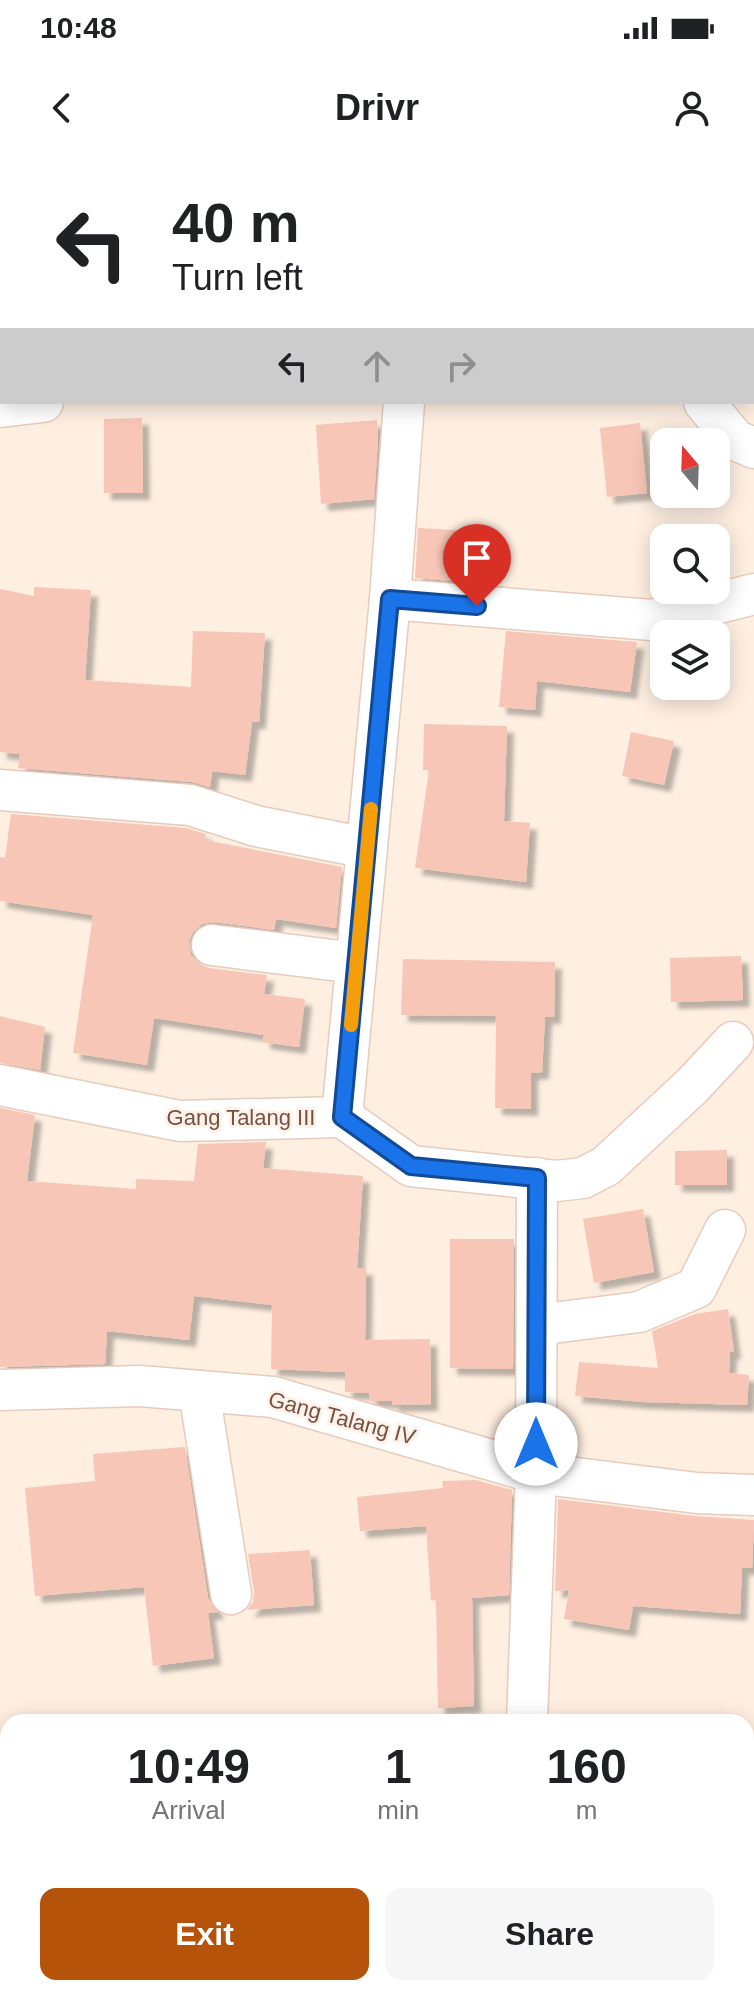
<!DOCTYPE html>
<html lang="en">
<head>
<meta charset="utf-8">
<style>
	body { margin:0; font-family:Helvetica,sans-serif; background:#f6f6f6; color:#202124; height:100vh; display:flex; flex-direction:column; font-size:30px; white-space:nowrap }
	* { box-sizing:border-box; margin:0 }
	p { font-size:26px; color:#757577 }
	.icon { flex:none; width:44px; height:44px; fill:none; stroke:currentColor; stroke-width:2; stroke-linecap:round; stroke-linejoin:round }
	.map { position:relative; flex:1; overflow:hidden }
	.panel { position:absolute; left:0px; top:1554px; width:754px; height:282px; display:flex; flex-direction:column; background:#fff; border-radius:24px 24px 0 0; box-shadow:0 4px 20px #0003 }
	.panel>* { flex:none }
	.banner { position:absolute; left:0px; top:0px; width:754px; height:244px; box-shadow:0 4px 20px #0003; background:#fff; color:#202124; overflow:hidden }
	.needle { width:52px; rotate:341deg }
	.fabs { position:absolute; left:650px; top:268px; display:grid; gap:16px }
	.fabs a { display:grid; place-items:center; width:80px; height:80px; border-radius:16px; background:#fff; box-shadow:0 4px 20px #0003; font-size:40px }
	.pin { position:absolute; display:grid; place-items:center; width:68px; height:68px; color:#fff; margin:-82px -34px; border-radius:50% 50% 50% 0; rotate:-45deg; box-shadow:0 0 8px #0007 }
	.pin .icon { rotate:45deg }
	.me { position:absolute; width:88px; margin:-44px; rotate:0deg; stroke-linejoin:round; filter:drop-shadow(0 0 6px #0008) }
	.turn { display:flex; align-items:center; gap:28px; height:168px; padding:0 40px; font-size:36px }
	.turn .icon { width:104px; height:104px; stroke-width:2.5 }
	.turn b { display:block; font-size:56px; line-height:68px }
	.lanes { display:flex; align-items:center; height:76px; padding:0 40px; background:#0003; justify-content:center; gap:40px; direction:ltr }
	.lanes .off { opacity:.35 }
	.eta { display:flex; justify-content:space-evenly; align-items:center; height:136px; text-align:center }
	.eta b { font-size:48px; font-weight:700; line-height:56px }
	.primary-button { display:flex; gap:16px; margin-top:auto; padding:16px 40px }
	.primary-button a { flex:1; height:92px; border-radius:16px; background:#b45309; color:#fff; font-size:32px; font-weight:700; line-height:92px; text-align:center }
	.primary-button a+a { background:#f6f6f6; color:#202124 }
	.status { display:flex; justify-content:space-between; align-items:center; height:56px; padding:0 40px; background:#fff; direction:ltr }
	.status svg { height:22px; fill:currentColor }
	header { display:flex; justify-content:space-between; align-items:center; height:104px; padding:0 40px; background:#fff; font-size:36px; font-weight:700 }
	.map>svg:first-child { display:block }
</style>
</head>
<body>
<div class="status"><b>10:48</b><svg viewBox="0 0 49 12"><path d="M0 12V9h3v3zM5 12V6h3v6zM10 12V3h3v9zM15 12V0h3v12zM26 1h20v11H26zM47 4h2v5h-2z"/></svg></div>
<header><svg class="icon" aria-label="back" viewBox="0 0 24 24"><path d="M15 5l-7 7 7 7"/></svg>Drivr<svg class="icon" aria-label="person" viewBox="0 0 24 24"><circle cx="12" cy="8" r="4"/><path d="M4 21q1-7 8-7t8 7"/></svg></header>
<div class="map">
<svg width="754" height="1835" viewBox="0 0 754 1835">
	<defs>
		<filter id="shadow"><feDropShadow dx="7" dy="7" stdDeviation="2" flood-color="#0004"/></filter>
	</defs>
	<rect width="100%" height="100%" fill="#feefe1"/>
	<g fill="#f7c6b6" filter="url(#shadow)">
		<path d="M142,258L143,333H104V259Z"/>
		<path d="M377,260L378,279L374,339L321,344L316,265Z"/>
		<path d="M640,263L647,333L607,337L600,268Z"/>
		<path d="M418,368L456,370L454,421L415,418Z"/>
		<path d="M34,427L91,430L85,520L191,527L193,471L265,473L259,562H252L245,615L212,611L210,627L192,622L18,608L20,594L0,592V429L34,436Z"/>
		<path d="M506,471L637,482L630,532L537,521L535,550L499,547Z"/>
		<path d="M424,564L507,566L504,661L530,663L526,722L415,708L429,610H423Z"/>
		<path d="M631,572L674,581L664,625L622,616Z"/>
		<path d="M11,654L186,668L206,674L205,680L342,707L336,768L276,759L274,770L214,762L202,764L193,772L189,781L191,795L199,804L209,808L267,815L264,834L305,839L299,887L263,882L264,875L154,858L147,905L73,893L93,755L0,741V697L5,698Z"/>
		<path d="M741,796L743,840L671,842L670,798Z"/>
		<path d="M403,799L555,802L554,857H545L542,912L531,913V949L495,948L496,856L401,855Z"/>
		<path d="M0,856L45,867L40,910L0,903Z"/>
		<path d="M0,948L35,955L27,1021L136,1029V1019L194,1021L198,984L266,982L263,1008L363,1016L357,1108H366L365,1180L430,1179L431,1244L392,1245V1241H369V1233L345,1232V1212L271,1209L272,1145L194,1136L189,1180L107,1171L105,1204L0,1207Z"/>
		<path d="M727,990V1025H675V991Z"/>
		<path d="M643,1049L654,1112L594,1123L583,1059Z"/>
		<path d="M450,1079H514L513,1209L450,1208Z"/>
		<path d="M728,1149L734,1192H730L729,1213L749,1215L747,1245L644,1242L575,1236L579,1202L658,1208L652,1171L695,1154Z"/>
		<path d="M185,1287L208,1438L218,1452L208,1453L214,1498L153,1506L144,1427L35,1436L25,1328L95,1321L93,1294Z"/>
		<path d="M476,1320L512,1330L509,1435L472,1438L474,1546L438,1548L436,1440L431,1441L426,1366L360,1371L357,1337L443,1328L442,1321Z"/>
		<path d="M558,1339L694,1356L754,1360L752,1408H742L740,1454L633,1446L629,1470L564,1459L569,1430L555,1431Z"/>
		<path d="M310,1390L314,1445L247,1450L253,1442L254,1431L248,1394Z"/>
	</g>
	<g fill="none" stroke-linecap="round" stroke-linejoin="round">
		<defs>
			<g id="street">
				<path d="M275,0V2"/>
				<path d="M572,2V0"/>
				<path d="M752,13L754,9"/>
				<path d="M752,140H754"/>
				<path d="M704,242L735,280L754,288"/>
				<path d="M0,247L43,242"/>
				<path d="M390,439L652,460L754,434"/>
				<path d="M0,630L190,645L256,666L367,688"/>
				<path d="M212,785L356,803"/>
				<path d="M0,925L180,961L342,957"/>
				<path d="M342,957L390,439L404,242"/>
				<path d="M342,957L411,1006L556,1021L583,1018L606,1006L693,925L733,882"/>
				<path d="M537,1165L639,1152L696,1128L725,1070"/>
				<path d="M0,1230L140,1226L273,1237L536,1313L697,1333L754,1335"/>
				<path d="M199,1231L231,1434"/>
				<path d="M527,1562L536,1313L537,1018"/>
				<path d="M509,1835L510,1828"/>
			</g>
		</defs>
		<use href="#street" stroke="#e6cbbe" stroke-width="43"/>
		<use href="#street" stroke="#fff" stroke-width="40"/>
	</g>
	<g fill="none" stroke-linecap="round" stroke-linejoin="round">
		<defs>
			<path id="route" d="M477,446L390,439L342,957L411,1006L537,1018L536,1284"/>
		</defs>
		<use href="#route" stroke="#114b97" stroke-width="20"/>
		<use href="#route" stroke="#1a73e8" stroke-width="14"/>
		<path stroke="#f59e0b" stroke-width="14" d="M351,865L371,649"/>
	</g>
	<g text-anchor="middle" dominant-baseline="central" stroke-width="6" stroke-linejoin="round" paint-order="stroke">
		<g font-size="22" fill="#785045" stroke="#fff3e9">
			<text x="241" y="957">Gang Talang III</text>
			<text transform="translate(342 1258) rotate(15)">Gang Talang IV</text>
		</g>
	</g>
</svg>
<div class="fabs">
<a><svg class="needle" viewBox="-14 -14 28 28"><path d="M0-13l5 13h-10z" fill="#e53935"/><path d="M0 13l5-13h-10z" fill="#757577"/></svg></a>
<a><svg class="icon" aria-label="search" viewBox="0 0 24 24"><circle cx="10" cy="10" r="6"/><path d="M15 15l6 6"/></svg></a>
<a><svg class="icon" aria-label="layers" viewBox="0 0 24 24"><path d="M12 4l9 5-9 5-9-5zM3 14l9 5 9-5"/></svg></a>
</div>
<div class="pin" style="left:477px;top:446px;background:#d93025"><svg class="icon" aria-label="arrive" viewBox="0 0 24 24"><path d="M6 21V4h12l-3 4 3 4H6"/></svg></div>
<svg class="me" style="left:536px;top:1284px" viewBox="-20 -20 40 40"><circle r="19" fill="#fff"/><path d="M0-13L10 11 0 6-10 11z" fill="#1a73e8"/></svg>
<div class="banner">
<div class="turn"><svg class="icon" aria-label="left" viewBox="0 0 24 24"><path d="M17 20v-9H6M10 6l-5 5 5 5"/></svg><div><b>40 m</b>Turn left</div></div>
<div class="lanes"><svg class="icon" aria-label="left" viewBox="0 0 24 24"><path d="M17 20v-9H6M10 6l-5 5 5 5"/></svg><svg class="icon off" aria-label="ahead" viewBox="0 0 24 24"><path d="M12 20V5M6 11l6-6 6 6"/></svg><svg class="icon off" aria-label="right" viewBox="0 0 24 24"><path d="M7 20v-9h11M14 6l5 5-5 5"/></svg></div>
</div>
<section class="panel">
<div class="eta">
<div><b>10:49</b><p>Arrival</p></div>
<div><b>1</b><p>min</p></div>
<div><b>160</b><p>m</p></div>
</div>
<div class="primary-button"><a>Exit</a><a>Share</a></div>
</section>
</div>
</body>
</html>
